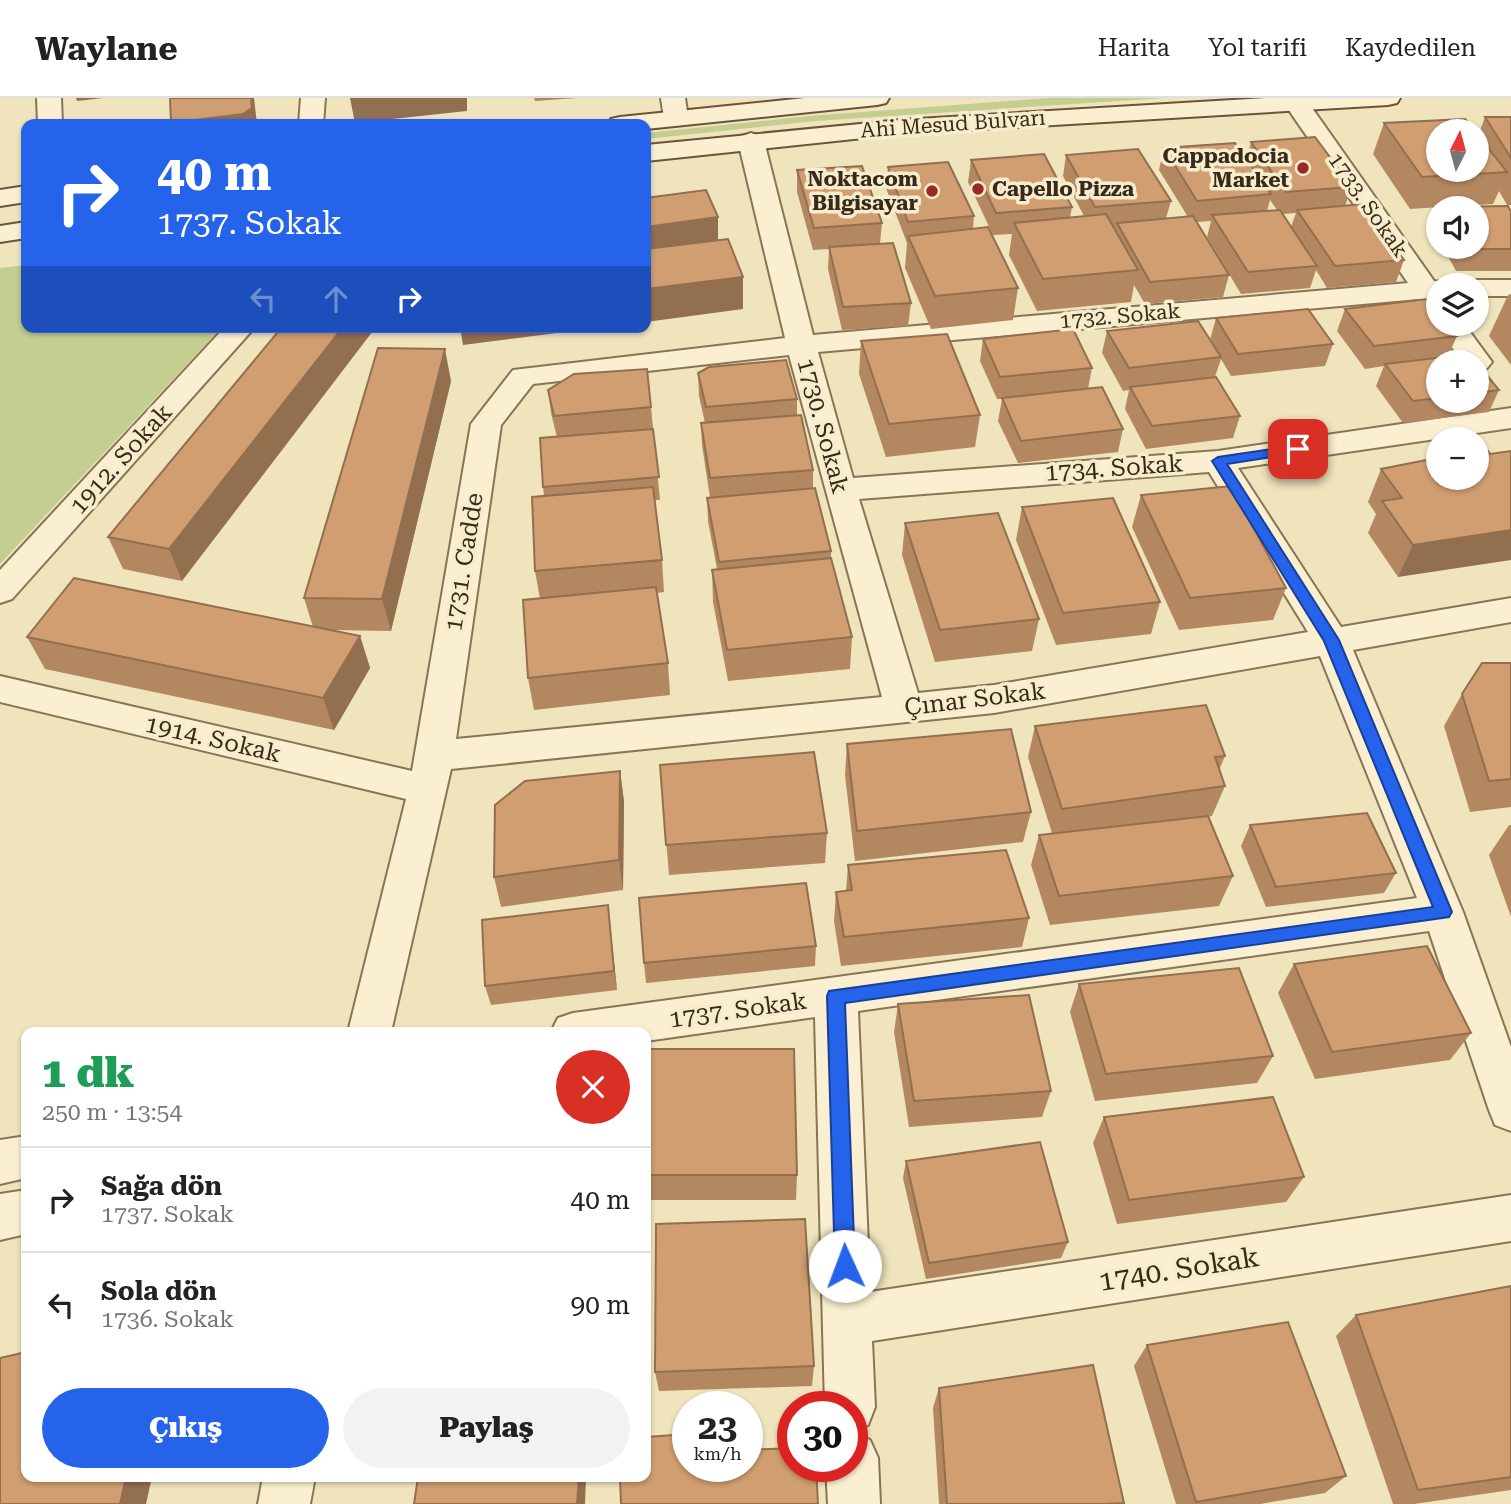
<!DOCTYPE html>
<html lang="tr">
<head>
<meta charset="utf-8">
<style>
	body { margin:0; font-family:"Roboto Serif",serif; background:#f2f2f2; color:#222; height:100vh; display:flex; flex-direction:column; font-size:26px; white-space:nowrap }
	* { box-sizing:border-box; margin:0 }
	p { font-size:23px; color:#767676 }
	.icon { flex:none; width:38px; height:38px; fill:none; stroke:currentColor; stroke-width:2; stroke-linecap:round; stroke-linejoin:round }
	.map { position:relative; flex:1; overflow:hidden }
	.drawer { position:absolute; left:21px; top:929px; width:630px; height:455px; display:flex; flex-direction:column; background:#fff; border-radius:14px; box-shadow:0 2px 5px #0004 }
	.drawer>* { flex:none }
	.guide { position:absolute; left:21px; top:21px; width:630px; height:214px; border-radius:14px; box-shadow:0 2px 5px #0004; background:#2563eb; color:#fff; overflow:hidden }
	.needle { width:46px; rotate:6deg }
	.fabs { position:absolute; left:1426px; top:21px; display:grid; gap:14px }
	.fabs a { display:grid; place-items:center; width:63px; height:63px; border-radius:50%; background:#fff; box-shadow:0 2px 5px #0004; font-size:35px }
	.speed { position:absolute; left:672px; top:1293px; display:flex; gap:14px; font-size:35px; font-weight:700; text-align:center }
	.speed>* { display:grid; place-content:center; width:91px; height:91px; border-radius:50%; background:#fff; box-shadow:0 2px 5px #0004; line-height:1 }
	.speed small { font-size:18px; font-weight:400 }
	.speed .limit { border:10px solid #d22; background:#fff; color:#111 }
	.pin { position:absolute; display:grid; place-items:center; width:60px; height:60px; color:#fff; margin:-30px; border-radius:14px; box-shadow:0 4px 10px #0006 }
	.me { position:absolute; width:77px; margin:-38px; rotate:358deg; stroke-linejoin:round; filter:drop-shadow(0 0 5px #0008) }
	.turn { display:flex; align-items:center; gap:24px; height:147px; padding:0 21px; font-size:32px }
	.turn .icon { width:91px; height:91px; stroke-width:2.5 }
	.turn b { display:block; font-size:49px; line-height:60px }
	.lanes { display:flex; align-items:center; height:66px; padding:0 21px; background:#0003; justify-content:center; gap:35px; direction:ltr }
	.lanes .off { opacity:.35 }
	.round { display:grid; place-items:center; flex:none; width:74px; height:74px; border-radius:37px; background:#f2f2f2 }
	.headline { display:flex; align-items:center; justify-content:space-between; height:119px; padding:0 21px }
	h1 { font-size:42px; font-weight:800; line-height:52px; color:#1e9e55 }
	.button { display:flex; gap:14px; margin-top:auto; padding:14px 21px }
	.button a { flex:1; height:80px; border-radius:42px; background:#2563eb; color:#fff; font-size:28px; font-weight:800; line-height:80px; text-align:center }
	.button a+a { background:#f2f2f2; color:#222 }
	ul { padding:0; list-style:none }
	li { display:flex; align-items:center; gap:21px; height:105px; padding:0 21px; border-top:2px solid #e0e0e0 }
	li div { flex:1 }
	li b { display:block; font-size:26px }
	li em { font-style:normal }
	header { display:flex; align-items:center; gap:42px; box-sizing:border-box; height:98px; padding:0 35px; background:#fff; border-bottom:2px solid #e0e0e0 }
	header strong { font-size:33px }
	nav { display:flex; gap:38px; margin-inline-start:auto; font-size:24px }
	.map>svg:first-child { display:block }
</style>
</head>
<body>
<header>
<strong>Waylane</strong>
<nav><a>Harita</a><a>Yol tarifi</a><a>Kaydedilen</a></nav>
</header>
<div class="map">
<svg width="1511" height="1406" viewBox="0 0 1511 1406">
	<rect width="100%" height="100%" fill="#f0e4bd"/>
	<g fill="#c4ce91">
		<path d="M1049,0H1166L815,23L646,41V35L809,18Z"/>
		<path d="M26,167V229H222L0,466V170Z"/>
	</g>
	<g fill="none" stroke-linecap="round" stroke-linejoin="round">
		<defs>
			<g id="minor">
				<path d="M37,0H61L62,26H38Z"/>
				<path d="M1287,0H1305L1434,183L1448,185L1449,187H1438V215L1427,213L1419,201L818,254L853,380L1218,353L1511,310V330L1238,370L1341,529L1511,500V524L1353,552L1463,814L1511,949V1033L1495,1027L1489,1012L1429,833L858,913L870,1194L1511,1097V1143L872,1243L875,1309L868,1327L852,1334V1309H825L815,919L646,943V934H551L558,920L573,915L1417,800L1320,558L994,615L451,671L391,934H348L406,701L0,604V578L412,673L471,326L513,272L785,240L738,43L742,38L751,35L760,38L764,43L813,237L1408,185L1284,5ZM789,257L882,599L456,641L501,327L533,286ZM1209,374L1308,534L994,587L918,595L859,401Z"/>
				<path d="M1477,182H1511V198H1477V187H1465Z"/>
				<path d="M1438,222V226H1464L1492,264L1487,270L1477,273V264H1462L1436,226Z"/>
				<path d="M225,229H255L12,501L0,505V472Z"/>
				<path d="M26,1038V1080L0,1086V1042Z"/>
				<path d="M26,1092V1136L0,1142V1096Z"/>
				<path d="M852,1334L870,1342L878,1360L880,1406H828L826,1368H852Z"/>
				<path d="M263,1379H315L310,1406H258Z"/>
			</g>
			<g id="tertiary">
				<path d="M301,0H325L323,26H299Z"/>
				<path d="M661,0H685L688,20L685,25L676,27L667,25L664,20Z"/>
			</g>
			<g id="secondary">
				<path d="M805,0H889L886,5L877,7L646,31V26H608L611,21L620,19Z"/>
				<path d="M1266,0H1400L1397,5L1388,7L901,36L646,63V47L901,22Z"/>
				<path d="M26,88V104L0,108V92Z"/>
				<path d="M26,124V140L0,144V128Z"/>
			</g>
		</defs>
		<use href="#minor" stroke="#897455" stroke-width="4"/>
		<use href="#tertiary" stroke="#897455" stroke-width="4"/>
		<use href="#secondary" stroke="#6a5439" stroke-width="4"/>
		<use href="#minor" fill="#faf0d1" fill-rule="evenodd"/>
		<use href="#tertiary" fill="#faf0d1" fill-rule="evenodd"/>
		<use href="#secondary" fill="#faf0d1" fill-rule="evenodd"/>
	</g>
	<g fill="#b38861" fill-rule="evenodd">
		<path d="M534,0H577L535,3Z"/>
		<path d="M1485,19H1511V107H1507L1499,93L1493,106L1445,109L1508,108L1511,114V173H1456L1443,149H1477V110H1442V109L1410,111L1373,56L1384,25L1465,21L1475,33H1438V72H1477V36L1478,38Z"/>
		<path d="M1251,44L1352,89L1345,108L1404,162L1396,184L1327,190L1316,172L1310,190L1241,196L1207,139L1211,123L1197,124L1229,177L1223,199L1145,206L1134,187L1131,204L1037,213L1009,157L1012,136L993,137L968,84L971,62L1072,109L1070,120L1084,118L1063,78L1066,57L1171,103L1166,120L1188,119L1159,72L1164,50L1247,61ZM1270,102L1277,112L1267,113ZM1296,115L1291,129L1282,116Z"/>
		<path d="M888,69L974,118L973,131L1018,190L1013,222L931,231L905,170L907,145L886,90Z"/>
		<path d="M797,72L882,125L880,146L911,205L908,228L842,232L828,171L829,151L813,152L797,94Z"/>
		<path d="M1438,118V140L1434,131Z"/>
		<path d="M1511,196V267L1489,238L1508,197Z"/>
		<path d="M1345,211L1457,238L1448,258L1438,264V303H1477V265L1499,292L1489,314L1403,325L1376,288L1384,268L1365,271L1337,233Z"/>
		<path d="M1216,220L1333,246L1325,268L1231,278L1221,261L1215,279L1240,318L1233,340L1146,351L1125,311L1129,292L1123,293L1102,255L1107,233L1210,242Z"/>
		<path d="M282,229L182,483L123,471L108,439Z"/>
		<path d="M983,241L1092,270L1088,291L1123,331L1118,354L1018,365L998,323L1002,301H997L980,263Z"/>
		<path d="M861,243L980,317L975,349L886,359L859,276Z"/>
		<path d="M698,275L797,301V318L813,372V390L831,453V460L852,539L850,571L728,583L713,504L712,472L717,471L708,423L707,400H710L702,347L701,325H705L699,298Z"/>
		<path d="M451,283L391,533L331,532L360,538L370,570L334,632L45,571L27,539L313,529L304,500Z"/>
		<path d="M548,292L651,309L660,402H654L662,462L664,494L657,495L668,565L670,597L534,612L528,580L540,501L535,473L544,398L543,389L557,339L551,315Z"/>
		<path d="M1490,356L1398,479L1368,435L1376,416L1368,404L1381,371Z"/>
		<path d="M1141,397L1286,490L1273,522L1179,532L1132,429Z"/>
		<path d="M1022,409L1160,504L1151,536L1056,547L1016,442Z"/>
		<path d="M905,425L1039,521L1032,553L935,564L902,457Z"/>
		<path d="M1511,565V709L1470,714L1444,628L1462,596Z"/>
		<path d="M1035,628L1225,658L1219,672L1225,688L1212,718L1208,719L1233,778L1219,808L1050,827L1031,767L1039,737L1052,735L1028,659Z"/>
		<path d="M847,646L1031,714L1023,744L855,763L845,677Z"/>
		<path d="M660,667L827,735L825,765L669,777Z"/>
		<path d="M620,673L624,704L623,792L501,809L494,779Z"/>
		<path d="M1250,727L1396,775L1384,795L1266,809L1241,748Z"/>
		<path d="M1509,727H1511V819L1489,757Z"/>
		<path d="M848,767L1029,820L1022,849L841,868L834,823L836,794L846,793Z"/>
		<path d="M608,807L617,892L491,907L485,888Z"/>
		<path d="M816,848L815,868L646,885L644,865Z"/>
		<path d="M1294,866L1471,935L1450,962L1315,981L1278,895Z"/>
		<path d="M1079,886L1273,958L1257,985L1095,1003L1070,914Z"/>
		<path d="M898,906L1051,993L1042,1019L909,1029L894,934Z"/>
		<path d="M646,951L797,1077L796,1102H646Z"/>
		<path d="M1104,1019L1304,1079L1286,1104L1117,1126L1093,1045Z"/>
		<path d="M906,1063L1068,1144L1061,1160L926,1181L903,1080Z"/>
		<path d="M1511,1188V1392L1414,1406H1393L1336,1238L1356,1217Z"/>
		<path d="M1147,1247L1346,1378L1325,1395L1260,1406H1176L1134,1268Z"/>
		<path d="M814,1268L812,1288L659,1293L655,1274Z"/>
		<path d="M939,1290L1124,1405L1123,1406H939L933,1310Z"/>
	</g>
	<g fill="#926f4f">
		<path d="M76,0H103L77,3Z"/>
		<path d="M251,0H254L257,26H172L171,25Z"/>
		<path d="M350,0H467V13L355,25Z"/>
		<path d="M718,119V151L646,161V129Z"/>
		<path d="M743,179V211L646,224V191Z"/>
		<path d="M343,229H376L182,483L169,451Z"/>
		<path d="M460,229H604L463,247Z"/>
		<path d="M445,251L451,283L391,533L382,501Z"/>
		<path d="M1511,432V462L1398,479L1413,447Z"/>
		<path d="M360,538L370,570L334,632L323,600Z"/>
		<path d="M620,673L624,704L623,792L619,762Z"/>
		<path d="M608,807L610,827L617,892L614,873Z"/>
		<path d="M126,1379H152L146,1406H120Z"/>
		<path d="M579,1379H586L585,1406H577Z"/>
	</g>
	<g fill="#d09e71" stroke="#926f4f" stroke-width="2">
		<path d="M170,0H251L252,10L243,16L171,25Z"/>
		<path d="M1485,19H1511V60Z"/>
		<path d="M1465,21L1475,33H1438V72H1477V36L1507,74L1422,79L1384,25Z"/>
		<path d="M1315,39L1352,89L1286,94L1251,44Z"/>
		<path d="M1235,45L1271,96L1197,103L1164,50Z"/>
		<path d="M1138,51L1171,103L1095,109L1066,57Z"/>
		<path d="M1044,56L1072,109L996,115L971,62Z"/>
		<path d="M948,64L974,118L908,124L888,69Z"/>
		<path d="M862,68L882,125L814,130L797,72Z"/>
		<path d="M706,92L718,119L646,129V100Z"/>
		<path d="M1363,106L1404,162L1335,168L1297,112Z"/>
		<path d="M1508,108L1511,114V151H1466L1464,149H1477V110H1443L1442,109Z"/>
		<path d="M1280,112L1317,168L1248,174L1212,117Z"/>
		<path d="M1106,116L1138,172L1043,181L1014,125Z"/>
		<path d="M1193,118L1229,177L1150,184L1117,125Z"/>
		<path d="M988,129L1018,190L935,198L908,138Z"/>
		<path d="M728,141L743,179L646,191V151Z"/>
		<path d="M893,145L911,205L843,209L829,149Z"/>
		<path d="M1427,201L1438,215V226H1447L1457,238L1374,248L1345,211Z"/>
		<path d="M1308,211L1333,246L1238,256L1216,220Z"/>
		<path d="M1198,223L1221,259L1129,270L1107,233Z"/>
		<path d="M282,229H343L169,451L108,439Z"/>
		<path d="M1073,231L1092,270L1000,279L983,241Z"/>
		<path d="M947,236L980,317L889,326L861,243Z"/>
		<path d="M378,250L445,251L382,501L304,500Z"/>
		<path d="M1470,256L1477,264H1438V300L1413,303L1385,266Z"/>
		<path d="M786,262L797,301L706,309L698,275L709,269Z"/>
		<path d="M1477,265L1499,292L1477,295Z"/>
		<path d="M647,271L651,309L554,318L548,292L574,276Z"/>
		<path d="M1216,279L1240,318L1152,328L1130,289Z"/>
		<path d="M1102,289L1123,331L1021,343L1002,300Z"/>
		<path d="M801,317L813,372L710,380L701,325Z"/>
		<path d="M653,331L659,379L543,389L540,340Z"/>
		<path d="M1488,353L1490,356L1511,353V432L1413,447L1382,403L1402,400L1381,371L1431,361L1434,364L1438,363V380H1477V355Z"/>
		<path d="M1231,388L1286,490L1190,500L1141,397Z"/>
		<path d="M653,389L662,462L535,473L532,399Z"/>
		<path d="M815,390L831,453L719,464L707,400Z"/>
		<path d="M1113,400L1160,504L1063,515L1022,409Z"/>
		<path d="M998,415L1039,521L940,532L905,425Z"/>
		<path d="M831,460L852,539L727,552L712,472Z"/>
		<path d="M74,480L360,538L323,600L27,539Z"/>
		<path d="M656,489L668,565L528,580L523,502Z"/>
		<path d="M1482,565H1511V681L1489,683L1462,596Z"/>
		<path d="M1206,607L1225,658L1215,659L1225,688L1062,711L1035,628Z"/>
		<path d="M1011,631L1031,714L857,733L847,646Z"/>
		<path d="M814,654L827,735L666,747L660,667Z"/>
		<path d="M620,673L619,762L494,779L495,707L525,683Z"/>
		<path d="M1367,715L1396,775L1276,789L1250,727Z"/>
		<path d="M1208,718L1233,778L1059,798L1039,737Z"/>
		<path d="M1006,752L1029,820L844,839L836,794L852,792L848,767Z"/>
		<path d="M806,785L816,848L644,865L639,800Z"/>
		<path d="M608,807L614,873L485,888L482,822Z"/>
		<path d="M1427,848L1471,935L1332,954L1294,866Z"/>
		<path d="M1239,870L1273,958L1106,976L1079,886Z"/>
		<path d="M1029,897L1051,993L914,1003L898,906Z"/>
		<path d="M646,951H794L797,1077H646Z"/>
		<path d="M1273,999L1304,1079L1129,1102L1104,1019Z"/>
		<path d="M1040,1044L1068,1144L929,1165L906,1063Z"/>
		<path d="M805,1121L814,1268L655,1274L656,1126Z"/>
		<path d="M1511,1188V1379L1418,1392L1356,1217Z"/>
		<path d="M1288,1224L1346,1378L1196,1404L1147,1247Z"/>
		<path d="M26,1254V1379H126L120,1406H0V1260Z"/>
		<path d="M1093,1267L1124,1405L1105,1406H947L939,1290Z"/>
		<path d="M688,1336V1368H747V1352L793,1350V1368H816L818,1406H621L620,1379H646V1339Z"/>
		<path d="M418,1379H579L577,1406H414Z"/>
	</g>
	<path fill="#2563eb" stroke="#184099" stroke-width="2" d="M1298,347L1305,351L1303,354L1227,366L1339,542L1452,814L1449,819L845,905L855,1168L852,1174L845,1177L838,1174L835,1168L827,898L829,893L1433,809L1324,543L1212,363L1218,359Z"/>
	<g fill="#9b2822" stroke="#f7edcd" stroke-width="2.5">
		<circle cx="1303" cy="70" r="7"/>
		<circle cx="978" cy="91" r="7"/>
		<circle cx="932" cy="93" r="7"/>
	</g>
	<g text-anchor="middle" dominant-baseline="central" stroke-width="7" stroke-linejoin="round" paint-order="stroke">
		<g font-size="21" fill="#372a1b" stroke="#f7edcd">
			<text transform="translate(953 26) rotate(-4)">Ahi Mesud Bulvarı</text>
			<text transform="translate(1368 107) rotate(55)">1733. Sokak</text>
			<text transform="translate(1120 218) rotate(-5)">1732. Sokak</text>
		</g>
		<g font-size="21" font-weight="bold" fill="#372a1b" stroke="#f7edcd" text-anchor="end">
			<text x="1289" y="58">Cappadocia<tspan x="1289" dy="24">Market</tspan></text>
			<text x="918" y="81">Noktacom<tspan x="918" dy="24">Bilgisayar</tspan></text>
			<text x="992" y="91" text-anchor="start">Capello Pizza</text>
		</g>
		<g font-size="24" fill="#372a1b" stroke="#f7edcd">
			<text transform="translate(823 328) rotate(75)">1730. Sokak</text>
			<text transform="translate(121 361) rotate(-48)">1912. Sokak</text>
			<text transform="translate(1114 370) rotate(-4)">1734. Sokak</text>
			<text transform="translate(464 464) rotate(-81)">1731. Cadde</text>
			<text transform="translate(975 601) rotate(-7)">Çınar Sokak</text>
			<text transform="translate(213 641) rotate(13)">1914. Sokak</text>
			<text transform="translate(738 912) rotate(-8)">1737. Sokak</text>
		</g>
		<g font-size="28" fill="#372a1b" stroke="#f7edcd">
			<text transform="translate(1179 1171) rotate(-9)">1740. Sokak</text>
		</g>
	</g>
</svg>
<div class="fabs">
<a><svg class="needle" viewBox="-14 -14 28 28"><path d="M0-13l5 13h-10z" fill="#e53935"/><path d="M0 13l5-13h-10z" fill="#767676"/></svg></a>
<a><svg class="icon" aria-label="sound" viewBox="0 0 24 24"><path d="M4 9h4l5-4v14l-5-4H4zM17 9q2 3 0 6"/></svg></a>
<a><svg class="icon" aria-label="layers" viewBox="0 0 24 24"><path d="M12 4l9 5-9 5-9-5zM3 14l9 5 9-5"/></svg></a>
<a>+</a>
<a>−</a>
</div>
<div class="speed"><div>23<small>km/h</small></div><div class="limit">30</div></div>
<div class="pin" style="left:1298px;top:351px;background:#d93025"><svg class="icon" aria-label="arrive" viewBox="0 0 24 24"><path d="M6 21V4h12l-3 4 3 4H6"/></svg></div>
<svg class="me" style="left:845px;top:1168px" viewBox="-20 -20 40 40"><circle r="19" fill="#fff"/><path d="M0-13L10 11 0 6-10 11z" fill="#2563eb"/></svg>
<div class="guide">
<div class="turn"><svg class="icon" aria-label="right" viewBox="0 0 24 24"><path d="M7 20v-9h11M14 6l5 5-5 5"/></svg><div><b>40 m</b>1737. Sokak</div></div>
<div class="lanes"><svg class="icon off" aria-label="left" viewBox="0 0 24 24"><path d="M17 20v-9H6M10 6l-5 5 5 5"/></svg><svg class="icon off" aria-label="ahead" viewBox="0 0 24 24"><path d="M12 20V5M6 11l6-6 6 6"/></svg><svg class="icon" aria-label="right" viewBox="0 0 24 24"><path d="M7 20v-9h11M14 6l5 5-5 5"/></svg></div>
</div>
<section class="drawer">
<div class="headline"><div><h1>1 dk</h1><p>250 m · 13:54</p></div><a class="round" style="background:#d93025;color:#fff"><svg class="icon" aria-label="close" viewBox="0 0 24 24"><path d="M6 6l12 12M18 6L6 18"/></svg></a></div>
<ul>
<li><svg class="icon" aria-label="right" viewBox="0 0 24 24"><path d="M7 20v-9h11M14 6l5 5-5 5"/></svg><div><b>Sağa dön</b><p>1737. Sokak</p></div><em>40 m</em></li>
<li><svg class="icon" aria-label="left" viewBox="0 0 24 24"><path d="M17 20v-9H6M10 6l-5 5 5 5"/></svg><div><b>Sola dön</b><p>1736. Sokak</p></div><em>90 m</em></li>
</ul>
<div class="button"><a>Çıkış</a><a>Paylaş</a></div>
</section>
</div>
</body>
</html>
